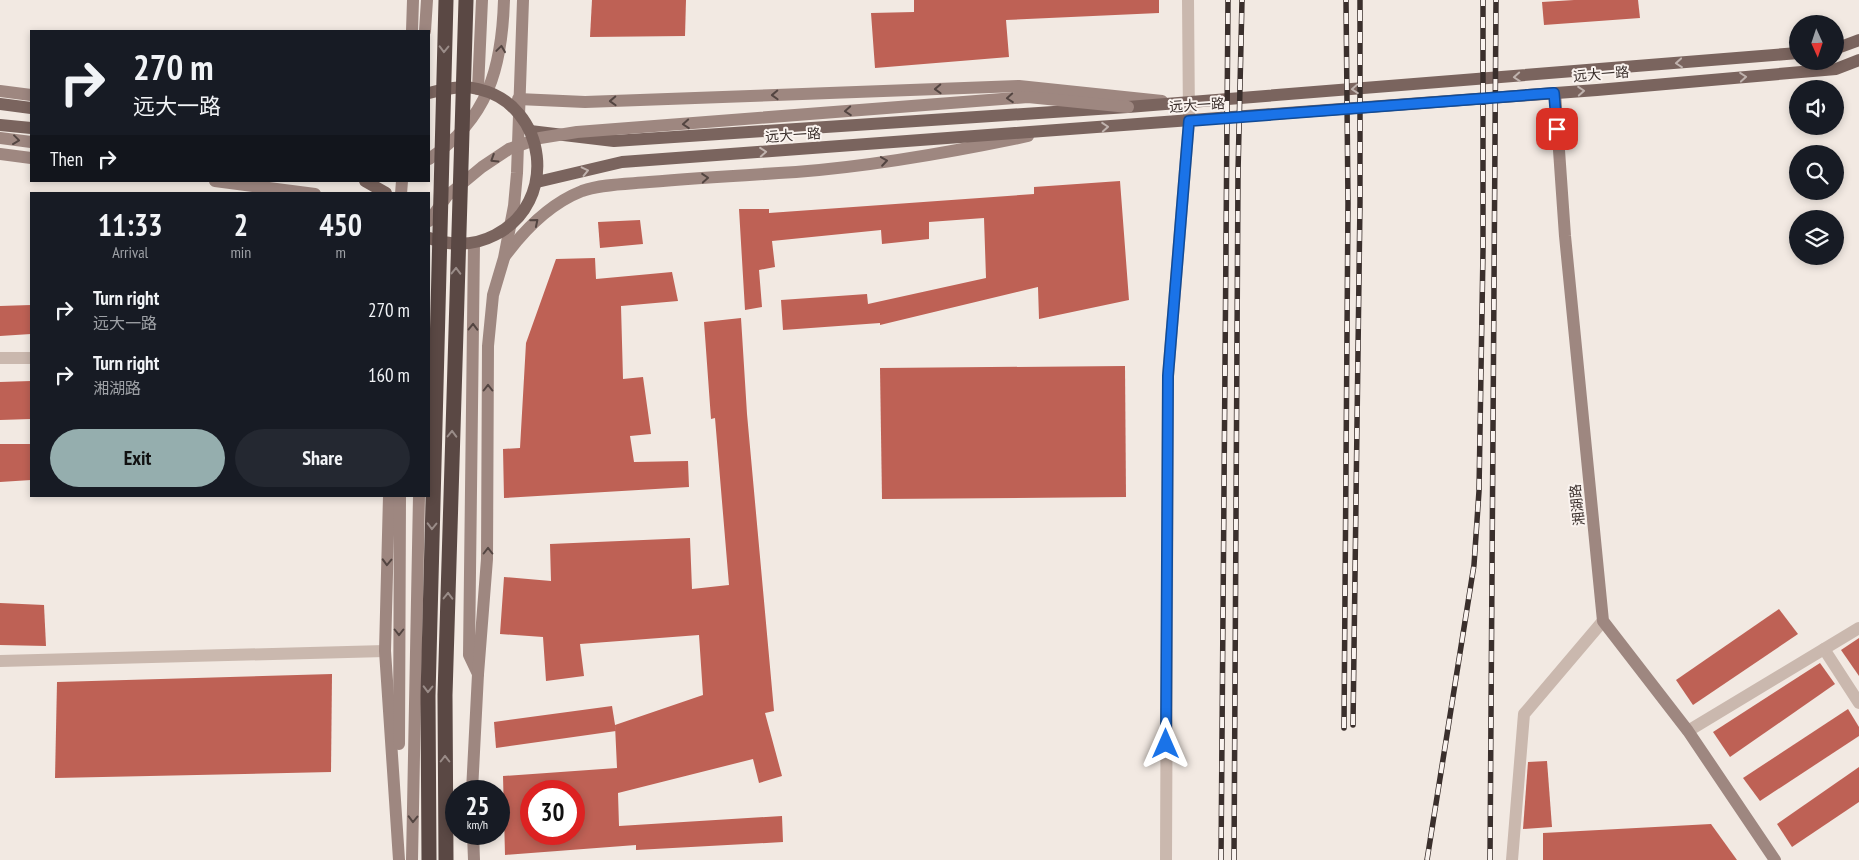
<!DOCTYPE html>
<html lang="en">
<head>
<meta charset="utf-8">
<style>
	body { margin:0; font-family:"PT Sans Narrow","Noto Sans SC",sans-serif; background:#242831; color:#f1f3f6; height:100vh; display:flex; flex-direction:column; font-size:19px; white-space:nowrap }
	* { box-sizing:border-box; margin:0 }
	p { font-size:16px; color:#9ea1a6 }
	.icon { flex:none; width:28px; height:28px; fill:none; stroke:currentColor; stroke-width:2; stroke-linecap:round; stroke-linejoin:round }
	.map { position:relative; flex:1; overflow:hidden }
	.panel { position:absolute; left:30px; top:192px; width:400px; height:305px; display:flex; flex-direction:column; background:#171b24; border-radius:0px; box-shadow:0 2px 8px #0003 }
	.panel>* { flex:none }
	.banner { position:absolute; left:30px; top:30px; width:400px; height:152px; border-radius:0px; box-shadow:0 2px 8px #0003; background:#171b24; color:#f1f3f6; overflow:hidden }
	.needle { width:32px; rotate:177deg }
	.controls { position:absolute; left:1789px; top:15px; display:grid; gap:10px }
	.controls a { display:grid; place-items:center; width:55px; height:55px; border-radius:50%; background:#171b24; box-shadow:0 2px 8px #0003; font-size:25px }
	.speed { position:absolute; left:445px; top:780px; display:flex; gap:10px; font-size:25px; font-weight:700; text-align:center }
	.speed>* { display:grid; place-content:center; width:65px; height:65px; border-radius:50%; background:#171b24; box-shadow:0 2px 8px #0003; line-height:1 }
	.speed small { font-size:12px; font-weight:400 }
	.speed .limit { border:8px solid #d22; background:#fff; color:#111 }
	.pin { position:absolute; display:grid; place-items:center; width:42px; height:42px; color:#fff; margin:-21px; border-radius:10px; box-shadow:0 2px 8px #0006 }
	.me { position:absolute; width:55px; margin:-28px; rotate:0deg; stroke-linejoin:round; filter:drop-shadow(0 0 4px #0008) }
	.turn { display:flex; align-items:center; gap:18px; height:105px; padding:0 20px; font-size:22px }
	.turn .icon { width:65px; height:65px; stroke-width:2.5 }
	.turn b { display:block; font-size:35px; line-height:42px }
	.then { display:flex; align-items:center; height:48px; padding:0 20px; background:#0003; gap:10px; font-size:19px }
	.eta { display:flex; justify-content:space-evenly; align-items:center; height:85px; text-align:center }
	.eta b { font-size:30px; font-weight:600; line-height:35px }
	.button { display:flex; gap:10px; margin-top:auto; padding:10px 20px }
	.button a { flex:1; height:58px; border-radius:30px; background:#95aeae; color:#111; font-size:20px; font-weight:600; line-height:58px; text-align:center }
	.button a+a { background:#242831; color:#f1f3f6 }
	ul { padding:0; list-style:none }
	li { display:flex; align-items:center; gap:15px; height:65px; padding:0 20px }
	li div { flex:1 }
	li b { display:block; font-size:19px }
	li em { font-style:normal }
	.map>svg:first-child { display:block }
</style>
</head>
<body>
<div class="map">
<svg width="1859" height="860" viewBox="0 0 1859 860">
	<rect width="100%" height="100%" fill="#f2e9e2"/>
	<g fill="#be6155" fill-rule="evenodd">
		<path d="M592,0H686L685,36L590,37Z"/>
		<path d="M914,0H1159V13L1006,20L1009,57L875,68L871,13L914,12Z"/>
		<path d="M1574,0H1638L1640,18L1544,25L1542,2Z"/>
		<path d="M1120,181L1129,300L1039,319L1038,287L880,325V323L783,330L781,300L867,294L868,304L986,278L984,218L929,222V239L882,244L881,230L772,241L775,267L759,270L762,307L745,310L739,209H769V213L1034,194V187Z"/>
		<path d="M640,220L643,244L600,248L598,222Z"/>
		<path d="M595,258L596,279L672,272L678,301L621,306L623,379L643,377L651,434L630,436L634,462L688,461L689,487L504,498L503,449L520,448L526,343L556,259Z"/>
		<path d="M31,305V334L0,336V306Z"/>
		<path d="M741,318L747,414L774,711L765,713L782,776L759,783L753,759L618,793L619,826L782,816L783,842L636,850V845L505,855L503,776L617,768L615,725L703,695L699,635L580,644L584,676L546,681L543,637L500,634L504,577L551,581L550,544L690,538L692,589L729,585L715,418L711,419L704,322ZM531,791H574V834H531Z"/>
		<path d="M1125,366L1126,497L882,499L880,368Z"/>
		<path d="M31,381V419L0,420V382Z"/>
		<path d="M0,444H31V480L0,482Z"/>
		<path d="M0,603L44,605L46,646L0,645Z"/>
		<path d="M1779,609L1798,634L1693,705L1676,680Z"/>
		<path d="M1859,638V676L1841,650Z"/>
		<path d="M1820,663L1835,684L1730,757L1713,732Z"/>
		<path d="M332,674L331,772L55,778L57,682Z"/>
		<path d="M612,706L616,731L496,748L494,722Z"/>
		<path d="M1848,709L1859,727V736L1760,801L1743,778Z"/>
		<path d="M1547,761L1552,827L1523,829L1528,762Z"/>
		<path d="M1859,767V802L1792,847L1777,824Z"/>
		<path d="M1711,824L1737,860H1543V833Z"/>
	</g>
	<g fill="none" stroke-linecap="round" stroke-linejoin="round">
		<g stroke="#cab8ae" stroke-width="12">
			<path d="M0,358H31"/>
			<path d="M1824,649L1859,703"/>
			<path d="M0,661L385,651"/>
			<path d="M1688,731L1859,628"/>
			<path d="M1166,860L1168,376L1189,121L1188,0"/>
			<path d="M1512,860L1524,714L1603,621"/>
		</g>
		<g stroke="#9e8780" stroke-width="12">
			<path d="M412,31L413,0"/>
			<path d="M425,31L427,0"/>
			<path d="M478,89L482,0"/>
			<path d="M0,91L31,95"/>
			<path d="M1555,93L1565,236L1603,621L1688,731L1775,860"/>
			<path d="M518,99L585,102L1019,86L1162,101"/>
			<path d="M0,138L31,142"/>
			<path d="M0,154L31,158"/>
			<path d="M215,181L315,194"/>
			<path d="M401,194L402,181"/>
			<path d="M474,243L469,655L478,674"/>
			<path d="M505,256C525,229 549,204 582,191C602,184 627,184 649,182C698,178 747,175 796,172C874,166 952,152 1028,136"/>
			<path d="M389,496L385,651L399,860"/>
			<path d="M399,744L400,496"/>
			<path d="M472,791L478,674L487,559L488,346L493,295L504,258L514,206L517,173L523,0"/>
			<path d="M473,834L474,860"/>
			<path d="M412,860L419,496"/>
		</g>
		<g stroke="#7a645e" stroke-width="12">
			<path d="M1835,49L1859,40"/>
			<path d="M0,104L31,108"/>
			<path d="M0,125L31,128"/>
			<path d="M530,131L614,141L1128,107L1798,53"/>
			<path d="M365,181L386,193"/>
			<path d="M537,182L622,162L1597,90L1836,69L1859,60"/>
		</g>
		<defs>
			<g id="rail">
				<path d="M1353,725L1360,202V0"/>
				<path d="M1344,728L1348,203L1346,0"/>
				<path d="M1221,860L1228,0"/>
				<path d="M1234,860L1238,173L1242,0"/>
				<path d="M1427,860L1474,565L1479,491L1483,251V0"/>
				<path d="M1490,860L1496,0"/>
			</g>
		</defs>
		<use href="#rail" stroke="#3a2f2c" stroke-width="5.5"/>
		<use href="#rail" stroke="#faf3ef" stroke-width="4" stroke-dasharray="11" stroke-linecap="butt"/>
		<g stroke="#9e8780" stroke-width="12">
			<path d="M429,159C488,119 502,68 504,0"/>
			<path d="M429,221L447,196L482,167L509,149L540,138L577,132L1028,97L1128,107"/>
		</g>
		<path stroke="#7a645e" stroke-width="12" d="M429,93C445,89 461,85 478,89C548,105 559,203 495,235C474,246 451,246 429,238"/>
		<g stroke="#5a4844" stroke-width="15">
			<path d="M429,860L428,696L446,0"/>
			<path d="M446,860L445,695L466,0"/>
		</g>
	</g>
	<defs><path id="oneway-chevron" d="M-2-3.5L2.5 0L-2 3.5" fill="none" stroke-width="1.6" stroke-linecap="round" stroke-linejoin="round" transform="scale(1.25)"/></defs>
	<g stroke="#9a8c88">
		<use href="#oneway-chevron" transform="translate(444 49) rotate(91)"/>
		<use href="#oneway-chevron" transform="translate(456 271) rotate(-89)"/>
		<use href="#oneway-chevron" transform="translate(452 434) rotate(-89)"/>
		<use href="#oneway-chevron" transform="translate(432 526) rotate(91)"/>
		<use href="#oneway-chevron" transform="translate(448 596) rotate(-89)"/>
		<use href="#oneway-chevron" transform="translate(428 689) rotate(91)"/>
		<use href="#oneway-chevron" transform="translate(445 759) rotate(-90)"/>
	</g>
	<g stroke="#534541">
		<use href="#oneway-chevron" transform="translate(501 49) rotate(-82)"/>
		<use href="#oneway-chevron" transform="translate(938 89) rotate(178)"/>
		<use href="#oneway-chevron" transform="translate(775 95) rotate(178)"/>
		<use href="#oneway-chevron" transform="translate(1010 98) rotate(176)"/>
		<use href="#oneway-chevron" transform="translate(613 101) rotate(178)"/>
		<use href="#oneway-chevron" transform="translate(848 111) rotate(176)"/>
		<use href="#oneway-chevron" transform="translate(686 124) rotate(176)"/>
		<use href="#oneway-chevron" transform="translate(16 140) rotate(7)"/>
		<use href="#oneway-chevron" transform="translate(494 159) rotate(148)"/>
		<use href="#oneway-chevron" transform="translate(884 161) rotate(-8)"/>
		<use href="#oneway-chevron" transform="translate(705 178) rotate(-4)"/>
		<use href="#oneway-chevron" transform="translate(535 222) rotate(-40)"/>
		<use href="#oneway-chevron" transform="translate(473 327) rotate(-89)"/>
		<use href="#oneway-chevron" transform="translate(488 388) rotate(-90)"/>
		<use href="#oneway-chevron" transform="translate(488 551) rotate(-90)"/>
		<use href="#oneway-chevron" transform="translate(387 562) rotate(92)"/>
		<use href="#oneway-chevron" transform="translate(399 632) rotate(90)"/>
		<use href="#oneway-chevron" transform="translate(413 819) rotate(91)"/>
	</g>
	<g stroke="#c0b3ae">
		<use href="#oneway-chevron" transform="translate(1679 63) rotate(175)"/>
		<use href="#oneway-chevron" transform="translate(1517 77) rotate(176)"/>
		<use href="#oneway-chevron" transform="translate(1743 77) rotate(-5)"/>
		<use href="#oneway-chevron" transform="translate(1355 89) rotate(176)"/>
		<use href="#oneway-chevron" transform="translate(1581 91) rotate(-4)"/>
		<use href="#oneway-chevron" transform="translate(1105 127) rotate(-4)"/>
		<use href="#oneway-chevron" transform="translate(763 152) rotate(-4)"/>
		<use href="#oneway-chevron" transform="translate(585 171) rotate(-13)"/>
	</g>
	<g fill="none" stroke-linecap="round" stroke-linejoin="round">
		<defs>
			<path id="route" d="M1166,744L1168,376L1189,121L1554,93L1557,129"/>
		</defs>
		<use href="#route" stroke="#114b97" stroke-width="12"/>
		<use href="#route" stroke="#1a73e8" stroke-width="9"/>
	</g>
	<g text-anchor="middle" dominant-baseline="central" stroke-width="4" stroke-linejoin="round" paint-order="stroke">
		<g font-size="14" fill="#3a2f2c" stroke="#faf3ef">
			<text transform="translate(1601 74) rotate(-5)">远大一路</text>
			<text transform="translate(1197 105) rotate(-4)">远大一路</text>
			<text transform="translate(793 135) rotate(-4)">远大一路</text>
			<text transform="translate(1577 505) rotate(-96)">湘湖路</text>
		</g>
	</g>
</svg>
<div class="controls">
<a><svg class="needle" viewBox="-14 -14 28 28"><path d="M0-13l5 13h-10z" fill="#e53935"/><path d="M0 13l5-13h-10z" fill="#9ea1a6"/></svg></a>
<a><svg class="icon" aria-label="sound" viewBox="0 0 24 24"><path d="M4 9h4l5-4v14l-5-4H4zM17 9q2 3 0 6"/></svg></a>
<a><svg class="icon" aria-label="search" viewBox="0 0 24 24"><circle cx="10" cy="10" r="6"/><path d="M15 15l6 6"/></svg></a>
<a><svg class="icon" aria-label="layers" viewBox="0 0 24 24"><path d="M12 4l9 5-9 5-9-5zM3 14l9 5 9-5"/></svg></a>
</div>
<div class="speed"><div>25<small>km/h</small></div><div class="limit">30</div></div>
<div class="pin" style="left:1557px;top:129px;background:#d93025"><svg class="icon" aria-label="arrive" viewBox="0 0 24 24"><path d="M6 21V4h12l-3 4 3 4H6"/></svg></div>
<svg class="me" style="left:1166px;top:744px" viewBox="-20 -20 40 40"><path d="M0-17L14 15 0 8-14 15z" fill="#1a73e8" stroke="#fff" stroke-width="4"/></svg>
<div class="banner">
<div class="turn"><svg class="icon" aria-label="right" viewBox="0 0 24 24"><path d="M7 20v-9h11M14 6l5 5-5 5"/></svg><div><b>270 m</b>远大一路</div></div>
<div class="then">Then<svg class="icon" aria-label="right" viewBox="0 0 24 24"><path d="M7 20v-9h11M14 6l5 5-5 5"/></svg></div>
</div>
<section class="panel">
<div class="eta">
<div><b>11:33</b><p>Arrival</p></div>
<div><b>2</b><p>min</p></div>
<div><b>450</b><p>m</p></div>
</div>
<ul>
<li><svg class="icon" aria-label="right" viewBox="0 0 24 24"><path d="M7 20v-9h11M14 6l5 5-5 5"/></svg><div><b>Turn right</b><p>远大一路</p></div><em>270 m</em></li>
<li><svg class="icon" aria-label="right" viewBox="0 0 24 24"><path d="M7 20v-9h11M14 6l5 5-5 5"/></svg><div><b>Turn right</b><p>湘湖路</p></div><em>160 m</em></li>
</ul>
<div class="button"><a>Exit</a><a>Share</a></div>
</section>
</div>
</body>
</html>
